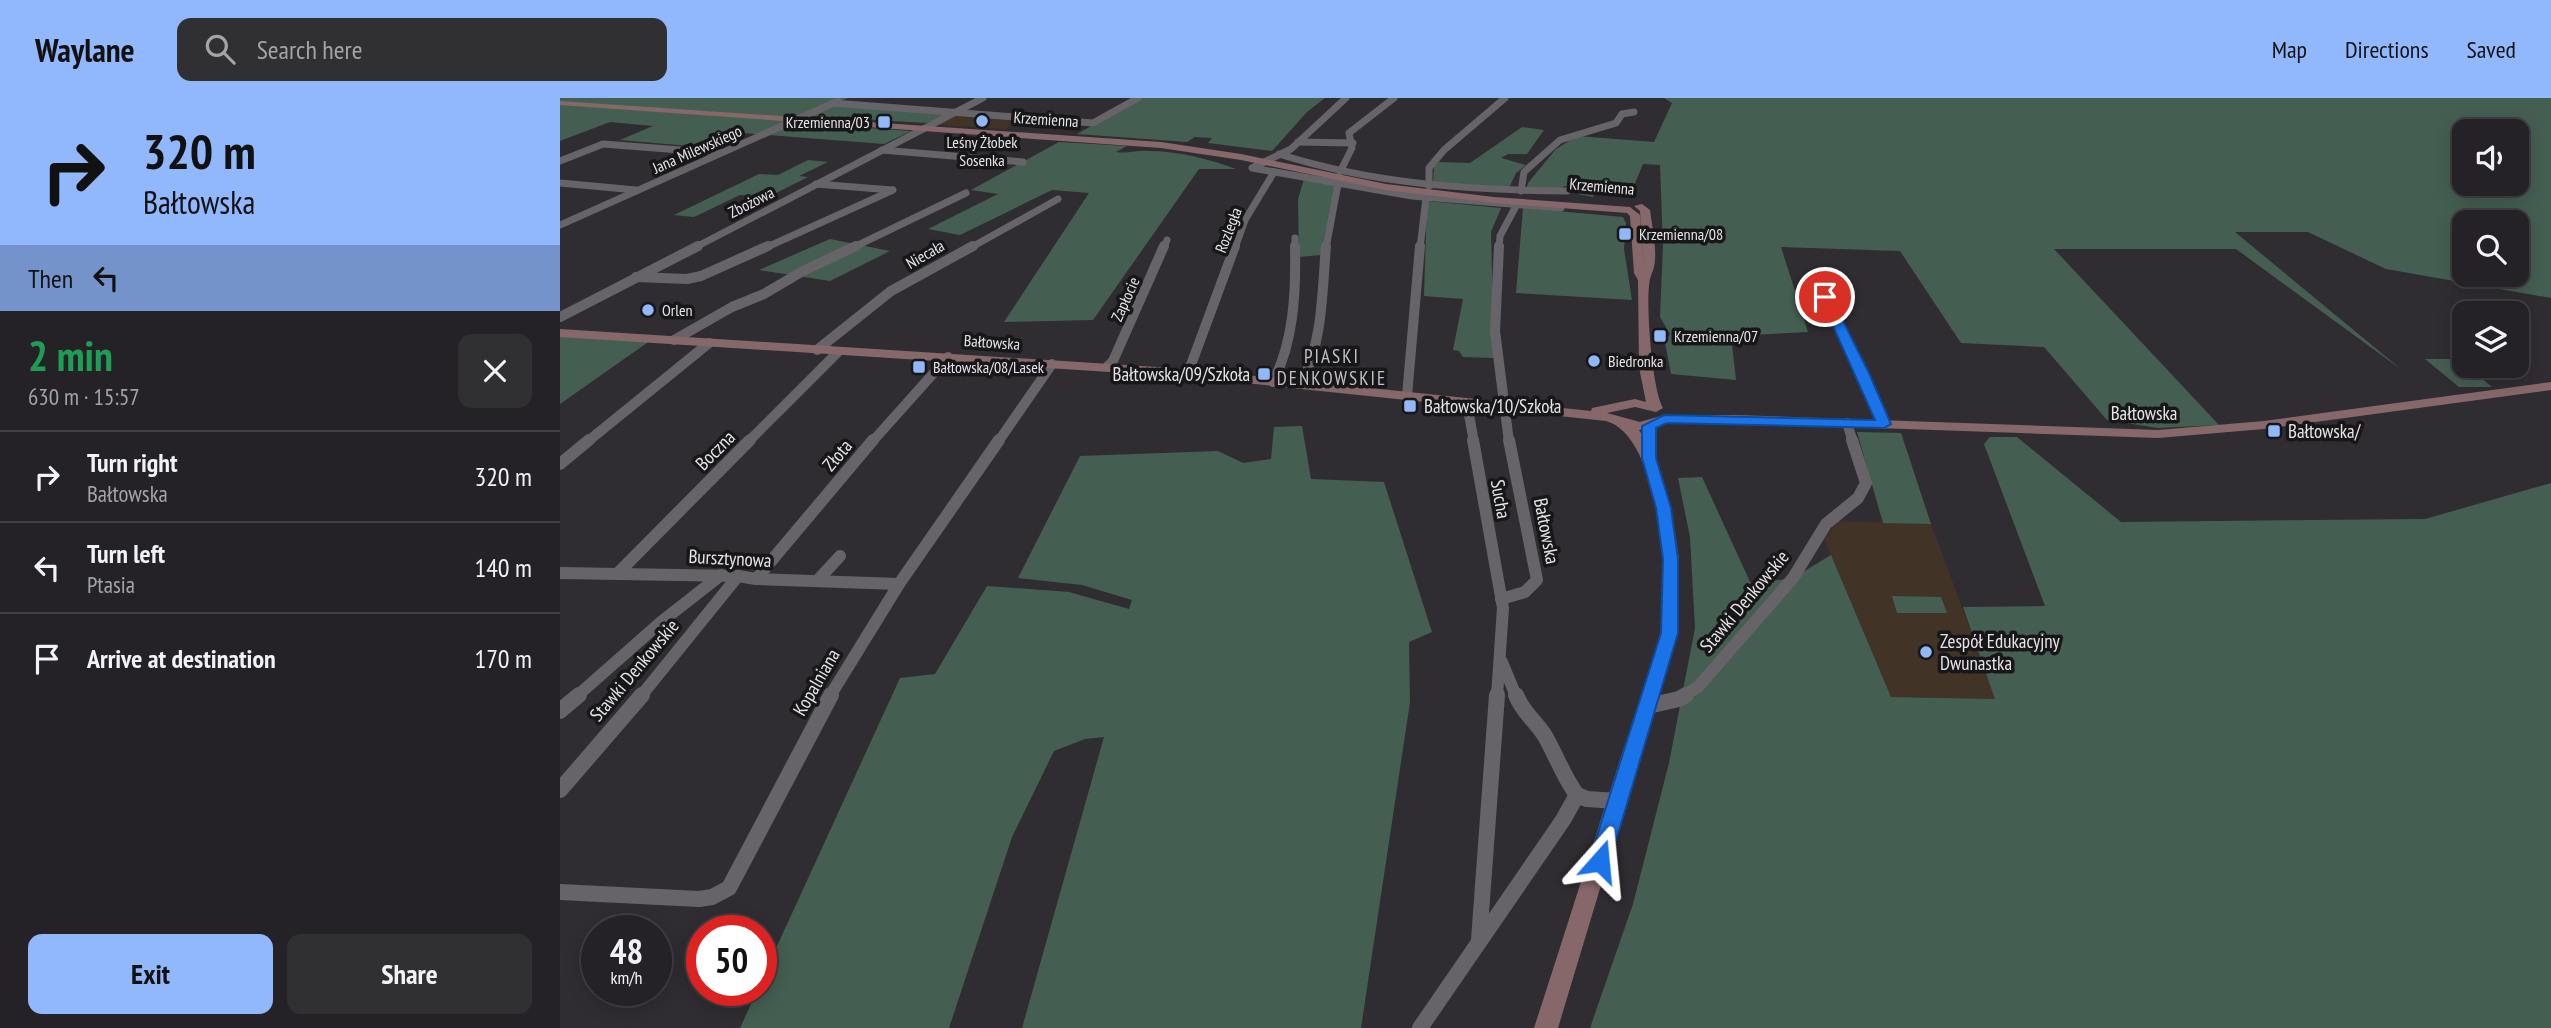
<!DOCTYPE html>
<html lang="en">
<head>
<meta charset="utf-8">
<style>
	body { margin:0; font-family:"PT Sans Narrow",sans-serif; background:#302f32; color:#f1f3f6; height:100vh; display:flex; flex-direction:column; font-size:26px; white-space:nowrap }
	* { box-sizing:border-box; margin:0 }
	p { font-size:23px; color:#a3a4a7 }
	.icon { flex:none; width:38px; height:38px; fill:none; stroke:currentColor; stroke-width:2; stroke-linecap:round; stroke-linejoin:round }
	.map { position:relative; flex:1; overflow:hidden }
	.side { display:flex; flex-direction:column; background:#242226; width:560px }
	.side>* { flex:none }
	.top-card { background:#91b8fd; color:#111; overflow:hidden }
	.buttons { position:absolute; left:1892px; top:21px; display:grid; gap:14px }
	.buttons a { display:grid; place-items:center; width:77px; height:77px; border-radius:14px; background:#242226; box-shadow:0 4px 18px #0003,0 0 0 2px #413f43; font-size:35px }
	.speed { position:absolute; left:21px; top:817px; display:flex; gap:14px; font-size:35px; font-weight:700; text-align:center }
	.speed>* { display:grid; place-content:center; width:91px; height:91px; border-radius:50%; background:#242226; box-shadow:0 4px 18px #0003,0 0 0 2px #413f43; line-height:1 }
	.speed small { font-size:18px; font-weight:400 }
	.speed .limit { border:10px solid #d22; background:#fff; color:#111 }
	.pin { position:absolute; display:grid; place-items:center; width:60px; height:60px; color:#fff; margin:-30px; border:4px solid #fff; border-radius:50%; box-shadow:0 2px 7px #0007 }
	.me { position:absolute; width:77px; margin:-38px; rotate:18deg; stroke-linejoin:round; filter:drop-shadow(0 0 5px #0008) }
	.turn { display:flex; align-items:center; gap:24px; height:147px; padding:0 28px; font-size:32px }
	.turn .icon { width:91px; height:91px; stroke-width:2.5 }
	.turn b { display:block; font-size:49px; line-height:60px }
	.then { display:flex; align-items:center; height:66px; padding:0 28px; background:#0003; gap:14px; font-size:26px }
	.round { display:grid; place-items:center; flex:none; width:74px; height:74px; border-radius:14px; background:#302f32 }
	.headline { display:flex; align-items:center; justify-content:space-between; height:119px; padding:0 28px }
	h1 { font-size:42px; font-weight:600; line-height:52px; color:#1e9e55 }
	.action { display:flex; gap:14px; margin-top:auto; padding:14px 28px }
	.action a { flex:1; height:80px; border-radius:14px; background:#91b8fd; color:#111; font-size:28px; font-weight:600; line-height:80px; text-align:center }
	.action a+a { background:#302f32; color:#f1f3f6 }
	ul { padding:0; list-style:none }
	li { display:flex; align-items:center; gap:21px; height:91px; padding:0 28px; border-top:2px solid #413f43 }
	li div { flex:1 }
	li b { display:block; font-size:26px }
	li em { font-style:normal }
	header { display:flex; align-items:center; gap:42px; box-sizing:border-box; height:98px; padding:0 35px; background:#91b8fd; color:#111 }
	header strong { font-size:33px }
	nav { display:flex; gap:38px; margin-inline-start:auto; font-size:24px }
	.search { width:490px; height:63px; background:#302f32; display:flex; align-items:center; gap:18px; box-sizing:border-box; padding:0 24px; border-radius:14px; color:#a3a4a7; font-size:26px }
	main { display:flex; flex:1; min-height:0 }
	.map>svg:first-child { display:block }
</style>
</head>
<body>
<header>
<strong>Waylane</strong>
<div class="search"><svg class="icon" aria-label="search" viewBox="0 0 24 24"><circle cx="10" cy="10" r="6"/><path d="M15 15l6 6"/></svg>Search here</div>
<nav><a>Map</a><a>Directions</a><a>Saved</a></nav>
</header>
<main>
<section class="side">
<div class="top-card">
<div class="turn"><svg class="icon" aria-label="right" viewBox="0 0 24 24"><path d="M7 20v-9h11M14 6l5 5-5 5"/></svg><div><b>320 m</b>Bałtowska</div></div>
<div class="then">Then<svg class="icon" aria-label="left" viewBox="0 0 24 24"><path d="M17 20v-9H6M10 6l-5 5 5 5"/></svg></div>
</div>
<div class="headline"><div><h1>2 min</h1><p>630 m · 15:57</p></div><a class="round"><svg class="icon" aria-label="close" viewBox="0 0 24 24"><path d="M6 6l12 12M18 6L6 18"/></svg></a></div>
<ul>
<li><svg class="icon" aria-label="right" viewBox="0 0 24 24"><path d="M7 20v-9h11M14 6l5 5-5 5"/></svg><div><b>Turn right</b><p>Bałtowska</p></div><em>320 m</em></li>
<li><svg class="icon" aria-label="left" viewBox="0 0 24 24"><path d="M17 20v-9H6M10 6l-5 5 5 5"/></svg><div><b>Turn left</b><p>Ptasia</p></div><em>140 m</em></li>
<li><svg class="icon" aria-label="arrive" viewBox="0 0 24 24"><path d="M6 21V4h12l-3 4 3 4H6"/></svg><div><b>Arrive at destination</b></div><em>170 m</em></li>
</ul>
<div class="action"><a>Exit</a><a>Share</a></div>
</section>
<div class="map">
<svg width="1991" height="930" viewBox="0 0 1991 930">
	<rect width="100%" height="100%" fill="#302d32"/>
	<g fill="#413326">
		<path d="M400,16L465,20L445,31L378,27Z"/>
		<path d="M1278,423L1371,426L1436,601L1331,599L1264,441Z"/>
	</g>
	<g fill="#445f51" fill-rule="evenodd">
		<path d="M0,0H288L276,5L385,15L386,18L366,25L251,18L237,25L351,33L324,46L170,34L130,48L60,42L93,28L50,24L0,43Z"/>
		<path d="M582,0H765L747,14L712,53L648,45L652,40L635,39L627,44L517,36Z"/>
		<path d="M1104,0H1991V200L1826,171L1748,134H1675L1842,272L1676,151H1494L1659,327L1598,330L1547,322L1484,249L1401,245L1340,153L1221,149L1248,234L1171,238L1176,282L1111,276L1105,244L1110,236L1100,219L1103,148L1100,67L1083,66L1073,90L1035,91L1033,99L1018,96V90L1004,88L1000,92H966L968,85L996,51L1017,38L1094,44L1112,5ZM1904,33H1956V86H1904ZM1904,124H1956V177H1904Z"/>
		<path d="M962,29L984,32L967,56H948L941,60L966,67L956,75L949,90L873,86L874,68L879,64L910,65Z"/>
		<path d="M499,44L567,48L556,54C568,56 578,52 589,53C618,53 649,61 676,71H639L533,222L444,224L529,95L492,92L400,137L368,131L438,96L411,92Z"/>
		<path d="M248,62L268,64L239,78L248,79L208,99L180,97L134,119L114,117L199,76L218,77Z"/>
		<path d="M744,81L775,87L761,157L739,159L738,101Z"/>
		<path d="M867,103L941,110L931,134L934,260L903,259L899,253L893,252L903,201L864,198Z"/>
		<path d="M963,110L1063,119L1066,125L1064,151L1072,202L956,195Z"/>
		<path d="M270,141L330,153L270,183L199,172Z"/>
		<path d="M0,235L94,240L0,306Z"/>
		<path d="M1865,261H1898L1932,289H1899Z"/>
		<path d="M742,328L751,381L824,384L872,534L849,544L850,604L801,930H462L544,639L525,641L494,653L452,739L389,930H180L197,893L201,892V883L340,580L375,576L427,488L509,494L569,511L572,502L522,487L458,480L520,358L658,353L683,365L711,361L714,329Z"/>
		<path d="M1297,334L1341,335L1371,426L1323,425Z"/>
		<path d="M1430,339H1457L1561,424L1865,421L1991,385V930H1030L1073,806L1109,665L1135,530L1130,439L1118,380L1142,379L1191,486L1233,480L1271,457L1331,599L1435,601L1403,509L1485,508L1424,346Z"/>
		<path d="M1332,498L1381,499L1387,515H1337Z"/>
	</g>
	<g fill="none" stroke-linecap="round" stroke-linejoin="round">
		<g stroke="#676469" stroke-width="7">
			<path d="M786,0L731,51L692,70L852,98L1001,110"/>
			<path d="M273,5L533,25L578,0"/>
			<path d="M738,44L793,45"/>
			<path d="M322,52L463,64"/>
			<path d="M719,56C813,86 908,92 1007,93"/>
			<path d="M0,63L43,46L159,55"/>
			<path d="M780,74L792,50L789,35L834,0"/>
			<path d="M0,85L76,92"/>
			<path d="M256,86L332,92"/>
			<path d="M869,88V70L884,52L945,0"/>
			<path d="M961,93L964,74L1000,42L1056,25L1062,16L1074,14"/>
			<path d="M0,127L278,3"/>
			<path d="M735,140V150"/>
			<path d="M134,150L423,0"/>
			<path d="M205,150L333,92"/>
			<path d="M292,150L406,95"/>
			<path d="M410,150L498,101"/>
			<path d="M604,150L607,142"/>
			<path d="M675,150L685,122L714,74"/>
			<path d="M766,150L778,86"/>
			<path d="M860,150L866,100"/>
			<path d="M939,150L940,138L956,108"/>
		</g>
		<g stroke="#676469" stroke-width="10">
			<path d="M939,148L935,233L949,344"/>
			<path d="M76,179L127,181L141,178L208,148"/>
			<path d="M1265,199L1324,326"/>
			<path d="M0,219L138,148"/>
			<path d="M114,242L172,209L204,196L243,173L296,148"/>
			<path d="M257,252L331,193L413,148"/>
			<path d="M547,269L553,263L604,148"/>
			<path d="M628,275L675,148"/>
			<path d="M713,284C734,243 736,194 735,148"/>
			<path d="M741,286C763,244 762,194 766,148"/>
			<path d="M847,298L860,148"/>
			<path d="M907,306L914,344"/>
			<path d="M1287,325L1293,344"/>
			<path d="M27,344L149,245"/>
			<path d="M188,344L278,254"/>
			<path d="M312,344L388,259"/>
			<path d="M438,344L492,266"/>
		</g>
		<g stroke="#676469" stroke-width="12">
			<path d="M913,342L943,510L937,598"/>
			<path d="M0,366L29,342"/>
			<path d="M0,475L178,478L196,481L339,486"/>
			<path d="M58,475L190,342"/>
			<path d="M196,481L313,342"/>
			<path d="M257,483L280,458"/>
			<path d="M941,501L965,494L977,482L949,342"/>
			<path d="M942,564L956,598"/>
			<path d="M17,598L101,524L161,477"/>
			<path d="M81,598L178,478"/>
			<path d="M270,598L339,486L439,342"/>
			<path d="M1123,598L1138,589L1233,480L1266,426L1298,400L1306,385L1292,342"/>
		</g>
		<g stroke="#676469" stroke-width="16">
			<path d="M956,597C963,615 975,622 985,638C996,657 1003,678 1017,697"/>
			<path d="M1088,608L1119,601L1126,597"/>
			<path d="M0,613L19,597"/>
			<path d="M0,692L82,597"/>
			<path d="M0,794L139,801L152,799L169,790L271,597"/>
			<path d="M919,842L937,597"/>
			<path d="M860,930L1003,722L1017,697L1027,701L1058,703"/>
		</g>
		<path fill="#87686a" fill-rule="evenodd" d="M0,3L601,44L681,56L826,86L934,99L1070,109L1080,117L1084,167L1080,113L1074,108L1082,106L1090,112C1092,128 1096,144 1095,161C1095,169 1092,174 1090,181C1085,202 1092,292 1103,310L1096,314L1075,309L1047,315L1080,324L1104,317H1175L1598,332L1704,323L1991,284V292L1704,331L1598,340L1175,325H1105L1079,332L1096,360L1111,410L1119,461L1117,535L998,930H974C1003,841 1031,752 1060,662C1073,622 1091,578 1100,536C1110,489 1101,338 1046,323L628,279L0,239V231L628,271L1031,313L1032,310L1075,301L1086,304L1079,269L1078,182L1074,175L1070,118L1067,115L934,105L826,92L681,62L601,50L0,7Z"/>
	</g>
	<path fill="#1a73e8" stroke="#114b97" stroke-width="2" d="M1265,196L1271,199L1309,275L1331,326L1324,330L1107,325L1096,330V360L1111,410L1118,461V535L1050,763L1047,769L1040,771L1032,769L1029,763L1101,535L1103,461L1096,410L1082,360V328L1104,317L1315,322L1260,199Z"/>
	<g fill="#91b8fd" stroke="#171618" stroke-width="2.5">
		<circle cx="422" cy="23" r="7"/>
		<rect x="317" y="17" width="14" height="14" rx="3.5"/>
		<rect x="1058" y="129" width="14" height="14" rx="3.5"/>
		<circle cx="88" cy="212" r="7"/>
		<rect x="1093" y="231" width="14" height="14" rx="3.5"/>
		<circle cx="1034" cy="263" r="7"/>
		<rect x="352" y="262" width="14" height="14" rx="3.5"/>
		<rect x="697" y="269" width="14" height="14" rx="3.5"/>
		<rect x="843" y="301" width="14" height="14" rx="3.5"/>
		<rect x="1707" y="326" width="14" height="14" rx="3.5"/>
		<circle cx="1366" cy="554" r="7"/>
	</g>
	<g text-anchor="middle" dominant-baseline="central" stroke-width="7" stroke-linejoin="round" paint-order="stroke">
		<g font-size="16" fill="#e6e4e7" stroke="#171618">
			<text transform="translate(486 21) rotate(4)">Krzemienna</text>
			<text transform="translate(137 51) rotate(-24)">Jana Milewskiego</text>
			<text transform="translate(1042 88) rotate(5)">Krzemienna</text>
			<text transform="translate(191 104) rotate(-27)">Zbożowa</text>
			<text transform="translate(668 132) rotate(-69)">Rozległa</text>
			<text transform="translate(365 156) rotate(-30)">Niecała</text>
			<text transform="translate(565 201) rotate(-66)">Zapłocie</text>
			<text transform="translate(432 244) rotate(4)">Bałtowska</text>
		</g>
		<g font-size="16" fill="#e6e4e7" stroke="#171618" text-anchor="start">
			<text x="310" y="24" text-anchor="end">Krzemienna/03</text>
			<text x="422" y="44" text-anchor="middle">Leśny Żłobek<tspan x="422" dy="18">Sosenka</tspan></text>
			<text x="1079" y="136">Krzemienna/08</text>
			<text x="102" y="212">Orlen</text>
			<text x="1114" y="238">Krzemienna/07</text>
			<text x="1048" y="263">Biedronka</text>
			<text x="373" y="269">Bałtowska/08/Lasek</text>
		</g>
		<g font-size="19" letter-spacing="2" fill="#c3bfc4" stroke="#171618">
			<text x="772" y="258">PIASKI<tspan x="772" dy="22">DENKOWSKIE</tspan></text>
		</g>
		<g font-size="19" fill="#e6e4e7" stroke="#171618" text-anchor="start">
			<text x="690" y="276" text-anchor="end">Bałtowska/09/Szkoła</text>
			<text x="864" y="308">Bałtowska/10/Szkoła</text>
			<text x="1728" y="333">Bałtowska/</text>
			<text x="1380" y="543">Zespół Edukacyjny<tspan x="1380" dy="22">Dwunastka</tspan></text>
		</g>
		<g font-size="19" fill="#e6e4e7" stroke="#171618">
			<text x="1584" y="315">Bałtowska</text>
			<text transform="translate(155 352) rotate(-45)">Boczna</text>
			<text transform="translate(277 357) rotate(-50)">Złota</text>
			<text transform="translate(941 401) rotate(80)">Sucha</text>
			<text transform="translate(987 433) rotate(79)">Bałtowska</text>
			<text transform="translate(170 460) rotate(3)">Bursztynowa</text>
			<text transform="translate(1184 503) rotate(-50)">Stawki Denkowskie</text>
			<text transform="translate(74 572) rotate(-50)">Stawki Denkowskie</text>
			<text transform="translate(256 584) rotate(-60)">Kopalniana</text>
		</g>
	</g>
</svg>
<div class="buttons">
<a><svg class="icon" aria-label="sound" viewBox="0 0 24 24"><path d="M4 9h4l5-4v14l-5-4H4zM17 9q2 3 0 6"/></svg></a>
<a><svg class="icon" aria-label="search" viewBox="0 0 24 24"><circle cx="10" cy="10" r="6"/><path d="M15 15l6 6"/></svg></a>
<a><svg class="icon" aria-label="layers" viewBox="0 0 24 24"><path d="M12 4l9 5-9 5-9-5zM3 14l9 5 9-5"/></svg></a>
</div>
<div class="speed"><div>48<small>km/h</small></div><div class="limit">50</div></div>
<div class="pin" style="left:1265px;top:199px;background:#d93025"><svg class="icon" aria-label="arrive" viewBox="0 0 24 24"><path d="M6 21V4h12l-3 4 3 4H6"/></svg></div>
<svg class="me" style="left:1040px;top:763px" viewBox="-20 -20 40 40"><path d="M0-17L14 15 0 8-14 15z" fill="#1a73e8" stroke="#fff" stroke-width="4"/></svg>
</div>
</main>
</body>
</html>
